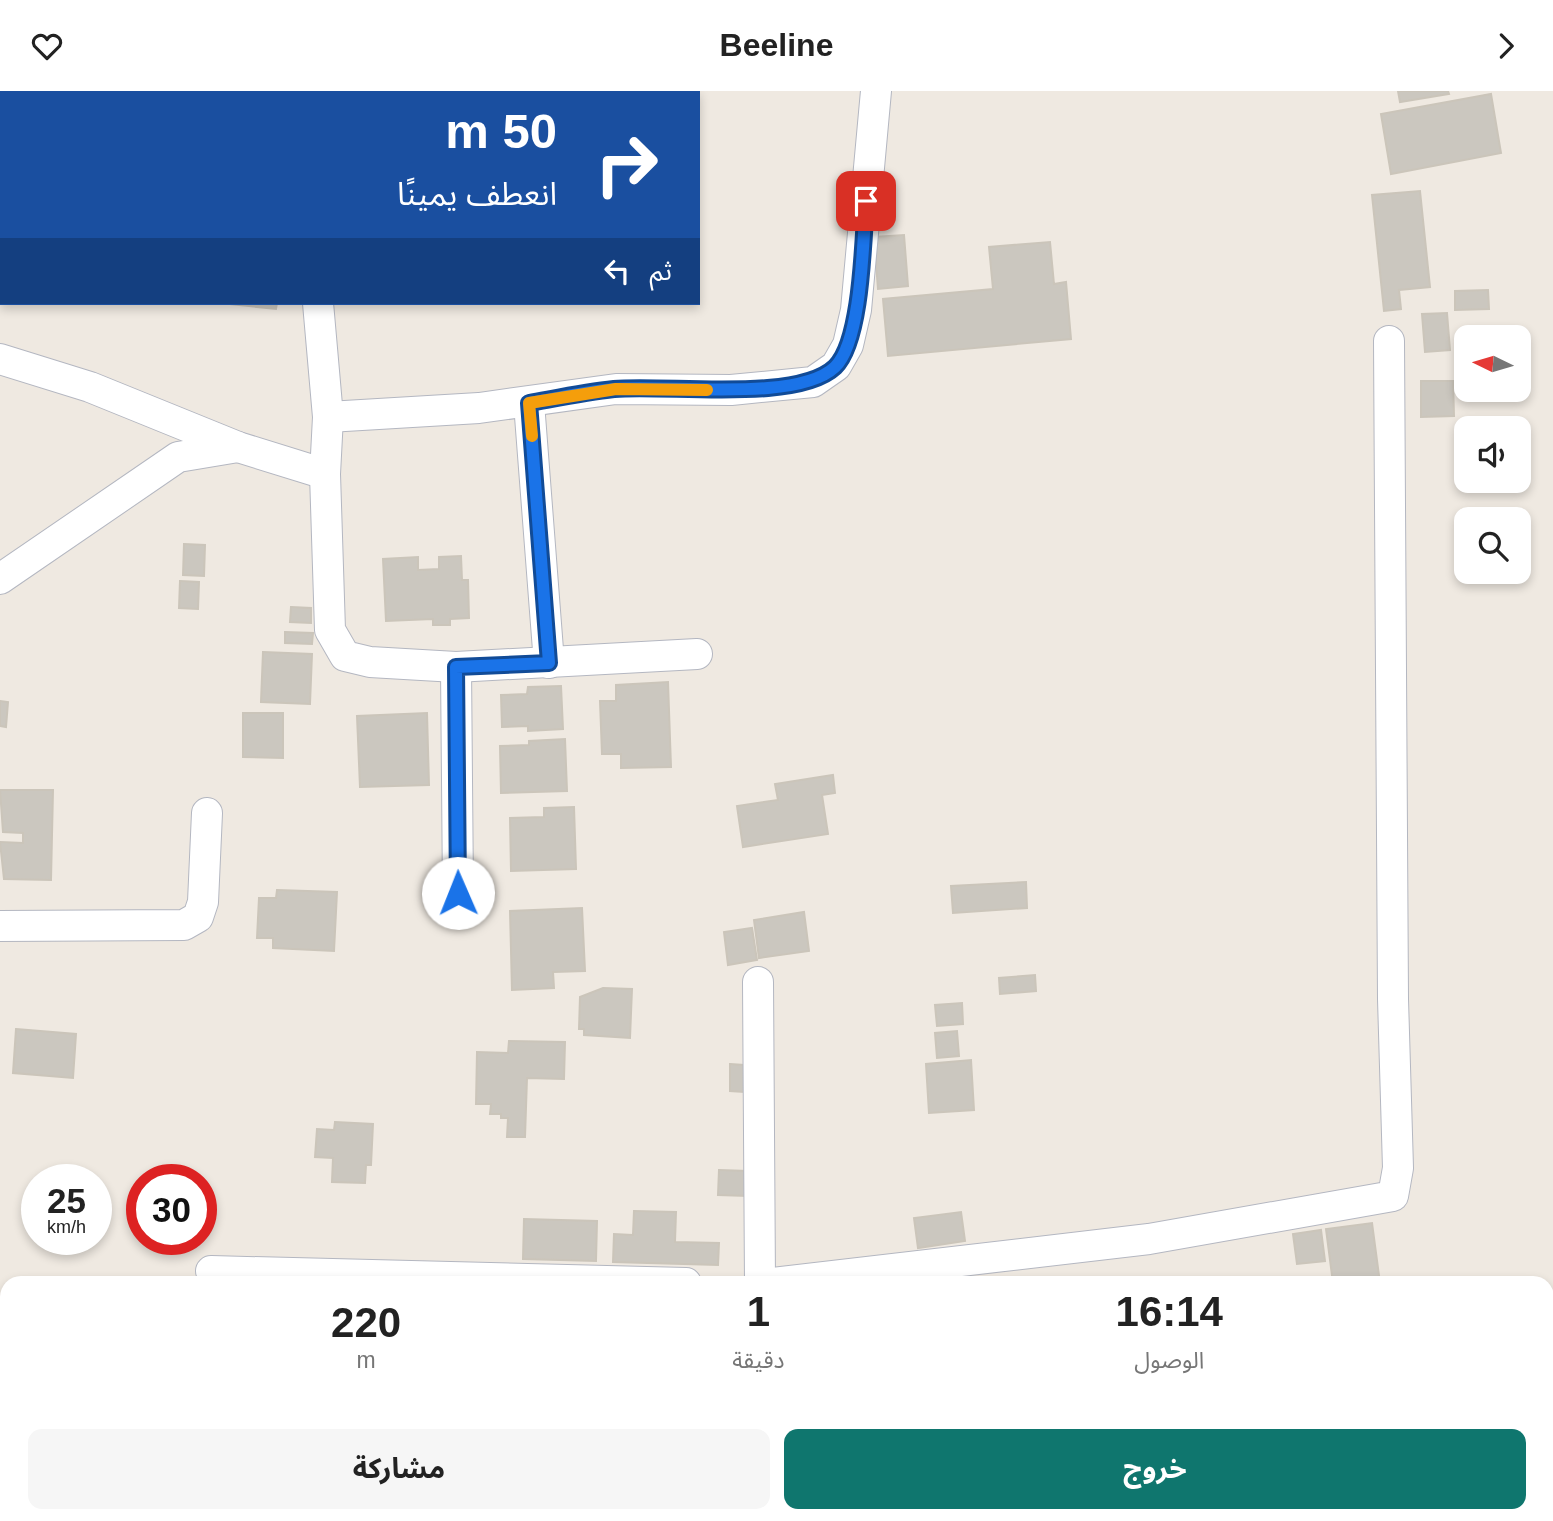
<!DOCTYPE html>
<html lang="ar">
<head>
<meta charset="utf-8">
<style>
	body { margin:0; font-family:Helvetica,"Noto Sans Arabic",sans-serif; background:#f6f6f6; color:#222; direction:rtl; height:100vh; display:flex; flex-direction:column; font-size:26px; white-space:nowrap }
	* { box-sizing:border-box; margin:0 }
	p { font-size:23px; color:#767676 }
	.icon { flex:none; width:38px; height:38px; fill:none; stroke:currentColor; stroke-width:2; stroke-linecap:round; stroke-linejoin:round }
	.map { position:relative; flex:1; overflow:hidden; direction:ltr }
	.panel { position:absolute; left:0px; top:1185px; width:1554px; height:247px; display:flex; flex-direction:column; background:#fff; border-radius:21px 21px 0 0; box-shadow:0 4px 10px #0003; direction:rtl }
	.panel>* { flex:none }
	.hud { position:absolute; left:0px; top:0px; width:700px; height:214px; box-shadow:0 4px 10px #0003; direction:rtl; background:#1a4fa0; color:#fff; overflow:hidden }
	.needle { width:46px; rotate:275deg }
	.controls { position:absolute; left:1454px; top:234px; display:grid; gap:14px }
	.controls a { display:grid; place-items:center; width:77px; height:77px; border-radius:14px; background:#fff; box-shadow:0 4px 10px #0003; font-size:35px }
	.speed { position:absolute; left:21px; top:1073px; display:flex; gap:14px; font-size:35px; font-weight:700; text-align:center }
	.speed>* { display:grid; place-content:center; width:91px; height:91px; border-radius:50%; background:#fff; box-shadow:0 4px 10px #0003; line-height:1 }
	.speed small { font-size:18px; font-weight:400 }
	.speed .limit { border:10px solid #d22; background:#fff; color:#111 }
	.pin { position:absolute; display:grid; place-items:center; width:60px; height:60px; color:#fff; margin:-30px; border-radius:14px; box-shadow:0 4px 10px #0006 }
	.me { position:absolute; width:77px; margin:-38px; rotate:359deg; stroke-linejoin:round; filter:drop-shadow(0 0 5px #0008) }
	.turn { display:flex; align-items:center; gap:24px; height:147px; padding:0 28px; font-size:32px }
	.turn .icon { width:91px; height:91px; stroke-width:2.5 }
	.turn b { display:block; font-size:49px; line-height:60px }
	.then { display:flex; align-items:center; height:66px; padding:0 28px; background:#0003; gap:14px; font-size:26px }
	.eta { display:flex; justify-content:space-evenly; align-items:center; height:119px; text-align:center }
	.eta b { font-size:42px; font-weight:700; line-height:49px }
	.action { display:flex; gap:14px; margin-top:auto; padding:14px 28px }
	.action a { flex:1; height:80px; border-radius:14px; background:#0f766e; color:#fff; font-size:28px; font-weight:700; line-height:80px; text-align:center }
	.action a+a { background:#f6f6f6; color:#222 }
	header { display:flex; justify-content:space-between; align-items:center; height:91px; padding:0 28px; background:#fff; font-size:32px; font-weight:700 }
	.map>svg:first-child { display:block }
</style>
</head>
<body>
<header><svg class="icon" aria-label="forward" viewBox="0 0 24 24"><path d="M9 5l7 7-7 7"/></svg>Beeline<svg class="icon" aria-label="heart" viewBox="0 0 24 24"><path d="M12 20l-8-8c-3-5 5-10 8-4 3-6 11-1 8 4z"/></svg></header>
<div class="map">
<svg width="1553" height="1430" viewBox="0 0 1553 1430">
	<rect width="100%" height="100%" fill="#efe9e1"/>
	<g fill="#cbc7bf" stroke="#cbc5ba" stroke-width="2">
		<path d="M1398,0H1448L1449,3L1400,11Z"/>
		<path d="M1491,3L1501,62L1391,83L1381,23Z"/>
		<path d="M1420,100L1430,196L1399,199L1401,218L1384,220L1372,104Z"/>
		<path d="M904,144L908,195L878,198L874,146Z"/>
		<path d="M1050,151L1054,193L1066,191L1071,248L888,265L883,208L993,198L989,156Z"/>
		<path d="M1488,199L1489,218L1455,219V200Z"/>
		<path d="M220,212H277L276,218Z"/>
		<path d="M1447,222L1450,259L1425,261L1422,223Z"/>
		<path d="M1421,290H1453L1454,325L1421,326Z"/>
		<path d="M184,453L205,454L204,485L183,484Z"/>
		<path d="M461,465L462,489H468L469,527L450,528V534H433V528L386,530L383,468L418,466V479L439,478V466Z"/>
		<path d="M180,490L199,491L198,518L179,517Z"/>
		<path d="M291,516L311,517V532L290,531Z"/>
		<path d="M285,541L313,542L312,553L285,552Z"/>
		<path d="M263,561L312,563L310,613L261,611Z"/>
		<path d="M668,591L671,676L621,677V663H602L600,610H616V594Z"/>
		<path d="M561,595L563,638L528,640V635L502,636L501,604L527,603L528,596Z"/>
		<path d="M0,610L8,611L6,636L0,635Z"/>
		<path d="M243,622H283V667L243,666Z"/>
		<path d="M427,622L429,694L360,696L357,625Z"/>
		<path d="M565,648L567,700L501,702L500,655L529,654V650Z"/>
		<path d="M833,684L835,702L822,704L828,743L743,756L737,715L778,709L775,693Z"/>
		<path d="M0,699H53L51,789L4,788L0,751L23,752V742L3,741Z"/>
		<path d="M574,716L576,778L511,780L510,727L544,726V717Z"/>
		<path d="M1026,791L1027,817L953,822L951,795Z"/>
		<path d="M277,799L337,801L334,860L273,857V847H257L259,807H276Z"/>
		<path d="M582,817L585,880L553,881L554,897L512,899L510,820Z"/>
		<path d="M804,821L809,860L759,867L754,829Z"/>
		<path d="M752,837L757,869L728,874L724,841Z"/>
		<path d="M1035,884L1036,900L1000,903L999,887Z"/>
		<path d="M603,897L632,898L630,947L584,944V938H579L580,906Z"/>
		<path d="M962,912L963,933L937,935L935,914Z"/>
		<path d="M16,938L76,943L73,987L13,982Z"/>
		<path d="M957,940L959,965L937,967L935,942Z"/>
		<path d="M509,950L565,951L564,988L527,987L525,1046H507L508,1027H501V1023H490L491,1013H476L477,961L508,962Z"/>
		<path d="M971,969L974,1019L929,1022L926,973Z"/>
		<path d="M730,973L744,974V1001L730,1000Z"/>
		<path d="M335,1031L373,1033L371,1074H366L365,1092L332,1091L333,1067L315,1066L317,1038L334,1039Z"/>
		<path d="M719,1079L748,1080V1105L718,1104Z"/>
		<path d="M634,1120L676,1121L675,1151L719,1152L718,1174L613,1171L614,1143L633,1144Z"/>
		<path d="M961,1121L965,1150L918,1157L914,1127Z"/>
		<path d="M524,1128L597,1130L596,1170L523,1168Z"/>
		<path d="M1372,1132L1380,1192H1333L1326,1138Z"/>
		<path d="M1321,1139L1325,1170L1297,1173L1293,1143Z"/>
		<path d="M1553,1368V1395L1547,1396V1369Z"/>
		<rect x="630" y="1424" width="102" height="6"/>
	</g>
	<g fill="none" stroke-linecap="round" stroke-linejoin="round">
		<defs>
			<g id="minor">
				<path d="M301,0V2"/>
				<path d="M318,212L328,326L325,383L330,539L345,565L370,571L456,576L697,563"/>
				<path d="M0,268L90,296L238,356L325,383"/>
				<path d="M529,312L549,572"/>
				<path d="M328,326L479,317L616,298L731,299L813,291L836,275L848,254L856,219L876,0"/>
				<path d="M0,488L178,366L238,356"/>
				<path d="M456,576L458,802"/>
				<path d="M0,835L184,834L198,826L203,811L207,722"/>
				<path d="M758,891L760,1192"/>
				<path d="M211,1180L686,1192"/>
				<path d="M773,1192L1149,1148L1393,1105L1398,1077L1393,908L1389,250"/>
				<path d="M747,1430V1424"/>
			</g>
		</defs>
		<use href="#minor" stroke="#b4b7c1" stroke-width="32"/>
		<use href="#minor" stroke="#fff" stroke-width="30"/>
	</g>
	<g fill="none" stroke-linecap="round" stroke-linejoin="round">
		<defs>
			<path id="route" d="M458,802L456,576L549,572L529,312C557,307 586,301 614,298C667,293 797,312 835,276C862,250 863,148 866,110"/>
		</defs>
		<use href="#route" stroke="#114b97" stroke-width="18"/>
		<use href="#route" stroke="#1a73e8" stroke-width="12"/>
		<path stroke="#f59e0b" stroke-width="12" d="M532,345L529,312L616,298L707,299"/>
	</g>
</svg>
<div class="controls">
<a><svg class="needle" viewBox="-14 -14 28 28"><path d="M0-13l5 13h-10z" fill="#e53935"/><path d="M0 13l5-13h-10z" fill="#767676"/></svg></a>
<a><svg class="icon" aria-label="sound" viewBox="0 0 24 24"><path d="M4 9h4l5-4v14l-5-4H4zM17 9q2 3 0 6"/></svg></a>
<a><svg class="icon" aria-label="search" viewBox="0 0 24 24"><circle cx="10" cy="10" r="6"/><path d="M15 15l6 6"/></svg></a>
</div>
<div class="speed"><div>25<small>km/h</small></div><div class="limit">30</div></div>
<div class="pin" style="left:866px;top:110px;background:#d93025"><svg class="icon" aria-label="arrive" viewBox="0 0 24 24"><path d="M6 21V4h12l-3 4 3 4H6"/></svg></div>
<svg class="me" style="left:458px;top:802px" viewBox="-20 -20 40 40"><circle r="19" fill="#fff"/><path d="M0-13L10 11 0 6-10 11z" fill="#1a73e8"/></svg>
<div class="hud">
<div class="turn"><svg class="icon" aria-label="right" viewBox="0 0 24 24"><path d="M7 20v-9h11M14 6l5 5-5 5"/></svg><div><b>50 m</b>انعطف يمينًا</div></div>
<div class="then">ثم<svg class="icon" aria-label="left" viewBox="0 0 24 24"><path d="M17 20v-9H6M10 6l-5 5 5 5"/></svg></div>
</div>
<section class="panel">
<div class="eta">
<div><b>16:14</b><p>الوصول</p></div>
<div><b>1</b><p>دقيقة</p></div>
<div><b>220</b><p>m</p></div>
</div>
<div class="action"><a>خروج</a><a>مشاركة</a></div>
</section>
</div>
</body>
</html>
